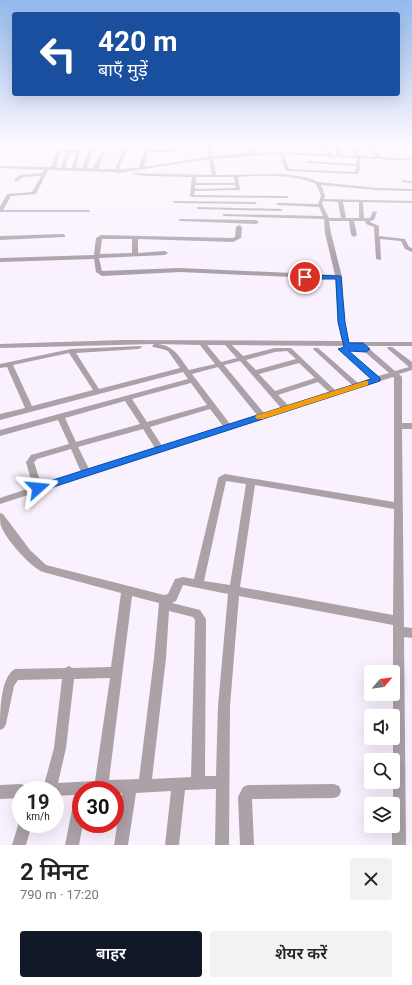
<!DOCTYPE html>
<html lang="hi">
<head>
<meta charset="utf-8">
<style>
	body { margin:0; font-family:Roboto,"Noto Sans Devanagari",sans-serif; background:#f2f2f2; color:#222; height:100vh; display:flex; flex-direction:column; font-size:15px; white-space:nowrap }
	* { box-sizing:border-box; margin:0 }
	p { font-size:13px; color:#767676 }
	.icon { flex:none; width:22px; height:22px; fill:none; stroke:currentColor; stroke-width:2; stroke-linecap:round; stroke-linejoin:round }
	.map { position:relative; height:845px; overflow:hidden }
	.drawer { display:flex; flex-direction:column; background:#fff; flex:1 }
	.drawer>* { flex:none }
	.guide { position:absolute; left:12px; top:12px; width:388px; height:84px; border-radius:4px; box-shadow:0 4px 16px #0002; background:#1a4fa0; color:#fff; overflow:hidden }
	.needle { width:26px; rotate:62deg }
	.controls { position:absolute; left:364px; top:665px; display:grid; gap:8px }
	.controls a { display:grid; place-items:center; width:36px; height:36px; border-radius:4px; background:#fff; box-shadow:0 4px 16px #0002; font-size:20px }
	.speed { position:absolute; left:12px; top:781px; display:flex; gap:8px; font-size:20px; font-weight:700; text-align:center }
	.speed>* { display:grid; place-content:center; width:52px; height:52px; border-radius:50%; background:#fff; box-shadow:0 4px 16px #0002; line-height:1 }
	.speed small { font-size:10px; font-weight:400 }
	.speed .limit { border:6px solid #d22; background:#fff; color:#111 }
	.pin { position:absolute; display:grid; place-items:center; width:34px; height:34px; color:#fff; margin:-17px; border:2px solid #fff; border-radius:50%; box-shadow:0 1px 4px #0007 }
	.me { position:absolute; width:44px; margin:-22px; rotate:72deg; stroke-linejoin:round; filter:drop-shadow(0 0 3px #0008) }
	.turn { display:flex; align-items:center; gap:14px; height:84px; padding:0 20px; font-size:18px }
	.turn .icon { width:52px; height:52px; stroke-width:2.5 }
	.turn b { display:block; font-size:28px; line-height:34px }
	.round { display:grid; place-items:center; flex:none; width:42px; height:42px; border-radius:4px; background:#f2f2f2 }
	.summary { display:flex; align-items:center; justify-content:space-between; height:68px; padding:0 20px }
	h1 { font-size:24px; font-weight:600; line-height:30px }
	.cta { display:flex; gap:8px; margin-top:auto; padding:8px 20px }
	.cta a { flex:1; height:46px; border-radius:4px; background:#111827; color:#fff; font-size:16px; font-weight:600; line-height:46px; text-align:center }
	.cta a+a { background:#f2f2f2; color:#222 }
	.map>svg:first-child { display:block }
</style>
</head>
<body>
<div class="map">
<svg width="412" height="845" viewBox="0 0 412 845">
	<rect width="100%" height="100%" fill="#faf1fe"/>
	<g fill="none" stroke-linecap="round" stroke-linejoin="round">
		<g fill="#aba1a7" fill-rule="evenodd">
			<path d="M76,145H95L87,168L93,169L104,145H108L98,169H115L125,145H129L119,169L139,168L146,145H150L149,150H171L173,145H177L172,152H148L144,167L208,157L206,145H210L212,156L252,153L249,145H253L256,153L279,152L276,145H280L282,152L328,154L322,145H326L332,155H337L333,145H337L342,155L356,156L350,145H354L360,156L376,157L368,145H372L381,157L412,159V161L361,158L359,173L357,174L286,171L279,154L213,159L216,175L285,174L309,178L319,182L377,188L412,189V191L377,190L321,185L325,196L324,199L412,201V203L363,202L364,218H370L373,211L377,212L374,220L370,221V222L379,226V236L405,239L409,247L412,248V252L405,249L401,241L380,239L381,260L376,259L374,227L366,224L365,221H354L357,235L354,237L351,235L349,221H329L331,233L342,277L344,322L349,342H412V346H366L395,371L409,367L388,349L387,348L388,347H392L412,362V370L399,374L402,377V423H412V429H402L404,627L412,628V638L404,637L406,845H392V826H393V625L239,596L230,706L229,845H215L216,789L185,790L179,845H165L171,791L136,793L128,845H114L122,793L115,794V790H81V824H83L79,845H65L75,795L55,796V790H40L44,785L54,748L62,679L18,680L14,686L6,724L4,728L0,730C0,713 0,677 15,669L65,668L69,666L72,668L111,667L121,593L43,572C31,568 5,538 1,526C0,523 0,517 0,513L3,514L30,550L46,565L164,595L168,594L175,579L183,577L194,579L218,479L219,477L225,474L394,502V378L393,377L0,504V498L33,487L26,462L31,455L69,444L58,420L0,436V430L188,379L183,372L0,420V414L25,408L7,367L0,368V364L71,349L141,346L142,347L139,349L76,353L99,389L180,368L168,351L162,349L153,347L152,346L154,344L0,348V344L123,340L342,341L338,322L335,279L180,272L102,276L96,272L94,259L0,262V258L94,255L96,238L101,235L232,238L235,237L236,227L239,225L242,227L241,238L233,242L138,239V253L165,251L168,253L165,255L99,258L102,271L180,268L335,275L325,233L324,219L224,216L222,215L224,214L323,216L319,207L278,205L276,204L278,203L318,204L321,196L316,184C292,174 264,175 238,177L240,190L195,191L194,195L287,196L289,197L287,198L192,197L190,196L192,177L145,176L132,174L134,173L212,175L209,159L119,173L114,172L48,170L36,194L11,196L3,210H88L90,211V212H0V207L7,194L32,192L41,176L23,177L16,182L14,181V180L20,175L42,173L44,170L0,168V166L51,167L57,151L78,150L80,151L76,168H82L90,146ZM76,152L72,168H65L70,153ZM60,153H66L60,168L56,167ZM283,154L357,158L356,164L308,161L306,162L308,163L356,166L355,172L289,169ZM196,177H234L235,183H196ZM195,185H235L236,188L195,189ZM323,201L338,202L341,218H329L322,204ZM343,202H359V218H346ZM102,239H132V253L100,254ZM158,344L200,345L215,364L189,370C180,358 175,346 158,344ZM207,345H225L237,358L221,362ZM232,345L343,346L346,347L349,346H358L389,373L378,376L344,348H340L339,349L340,350L372,378L358,383L318,348H314L313,349L314,350L352,385L335,390L291,348H275L243,356ZM287,351L296,359L256,370L246,360L275,352ZM69,353L93,390L32,406L13,365ZM240,361L281,408L264,413L224,365ZM299,363L315,378L275,391L259,374ZM218,367L257,415L230,424L192,374ZM318,382L329,392L288,405L278,395ZM191,383L207,405L147,422L132,399ZM125,401L140,424L76,442L65,418ZM210,409L223,426L162,446L150,427ZM143,429L155,448L89,469L78,447ZM71,449L81,472L41,484L34,462L37,459ZM226,481L246,484L230,585L204,581ZM255,485L394,509L393,615L240,587ZM183,585L228,594L218,706L216,776H205L206,619L200,610L172,603L176,601ZM132,596L159,603L154,658L139,779L109,780ZM169,611L193,617L195,620L191,777L152,779L166,658ZM110,678L95,781L58,783L66,748L74,679Z"/>
			<path d="M406,145H412V148Z"/>
			<path d="M402,180L412,181V183L402,182Z"/>
			<path d="M173,201L255,202L257,203L255,204L175,203L173,202Z"/>
			<path d="M197,207L281,209L283,210L281,211L199,209H197Z"/>
			<path d="M179,219L256,220L259,222L256,224L181,221H179Z"/>
			<path d="M63,234L65,235V237L0,240V236Z"/>
			<path d="M21,784L26,786L27,790H21V798L0,799V785Z"/>
			<path d="M334,784L339,786L341,791L339,796L334,798L252,799L254,845H240L238,797L243,787L248,785Z"/>
			<path d="M20,819H21V824H32L26,845H12Z"/>
		</g>
	</g>
	<linearGradient id="sky" x2="0" y2="1"><stop stop-color="#93baed"/><stop offset="0.55" stop-color="#fdf9ff"/><stop offset="1" stop-color="#fdf9ff" stop-opacity="0"/></linearGradient>
	<rect width="412" height="264" fill="url(#sky)"/>
	<path fill="#1a73e8" stroke="#114b97" d="M303,275L341,276L345,322L349,343H363L370,349L366,352L349,351L380,378V381L41,491H34L32,488L34,486L371,379L338,349L344,347L338,322L336,279H305L302,277Z"/>
	<path fill="#f59e0b" d="M365,381H368V385L263,419H257L255,417L257,415Z"/>
</svg>
<div class="controls">
<a><svg class="needle" viewBox="-14 -14 28 28"><path d="M0-13l5 13h-10z" fill="#e53935"/><path d="M0 13l5-13h-10z" fill="#767676"/></svg></a>
<a><svg class="icon" aria-label="sound" viewBox="0 0 24 24"><path d="M4 9h4l5-4v14l-5-4H4zM17 9q2 3 0 6"/></svg></a>
<a><svg class="icon" aria-label="search" viewBox="0 0 24 24"><circle cx="10" cy="10" r="6"/><path d="M15 15l6 6"/></svg></a>
<a><svg class="icon" aria-label="layers" viewBox="0 0 24 24"><path d="M12 4l9 5-9 5-9-5zM3 14l9 5 9-5"/></svg></a>
</div>
<div class="speed"><div>19<small>km/h</small></div><div class="limit">30</div></div>
<div class="pin" style="left:305px;top:277px;background:#d93025"><svg class="icon" aria-label="arrive" viewBox="0 0 24 24"><path d="M6 21V4h12l-3 4 3 4H6"/></svg></div>
<svg class="me" style="left:38px;top:488px" viewBox="-20 -20 40 40"><path d="M0-17L14 15 0 8-14 15z" fill="#1a73e8" stroke="#fff" stroke-width="4"/></svg>
<div class="guide">
<div class="turn"><svg class="icon" aria-label="left" viewBox="0 0 24 24"><path d="M17 20v-9H6M10 6l-5 5 5 5"/></svg><div><b>420 m</b>बाएँ मुड़ें</div></div>
</div>
</div>
<section class="drawer">
<div class="summary"><div><h1>2 मिनट</h1><p>790 m · 17:20</p></div><a class="round"><svg class="icon" aria-label="close" viewBox="0 0 24 24"><path d="M6 6l12 12M18 6L6 18"/></svg></a></div>
<div class="cta"><a>बाहर</a><a>शेयर करें</a></div>
</section>
</body>
</html>
